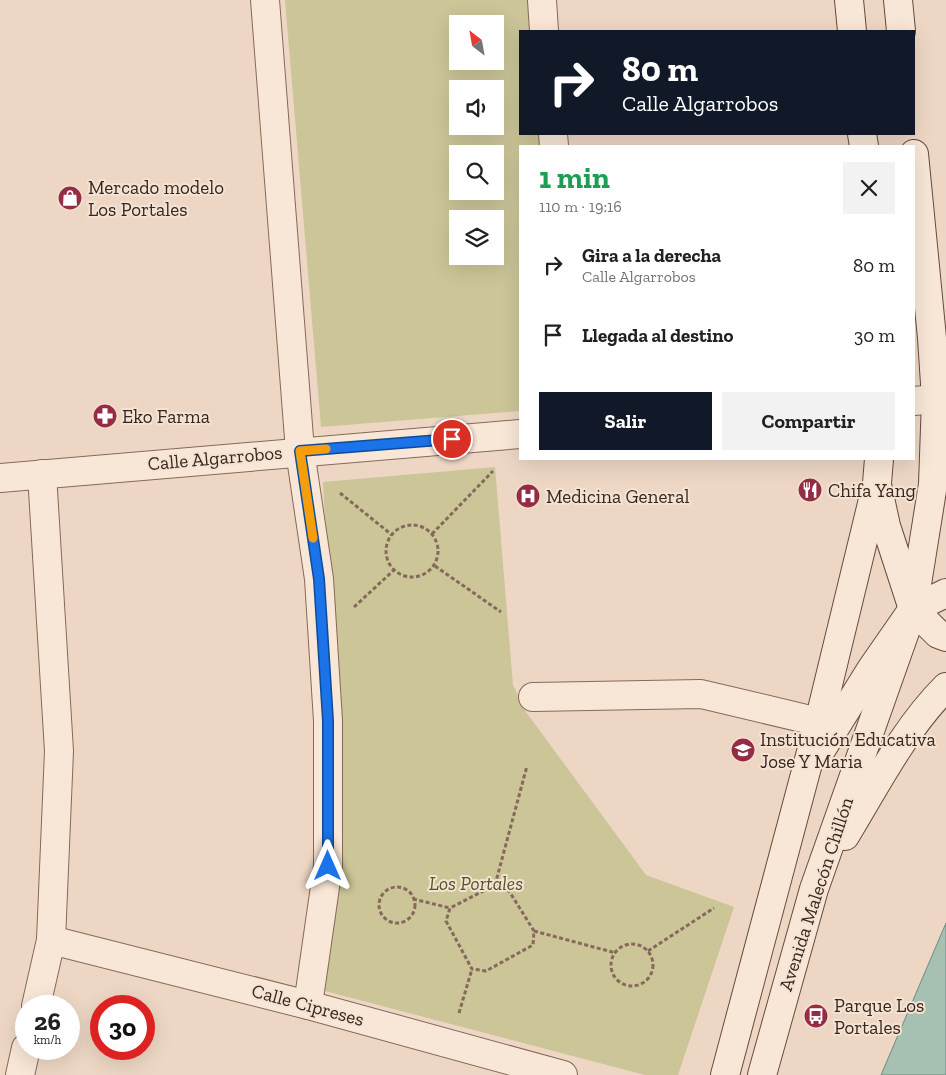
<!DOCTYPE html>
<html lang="es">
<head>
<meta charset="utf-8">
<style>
	body { margin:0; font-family:"Zilla Slab",serif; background:#f2f2f2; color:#202124; height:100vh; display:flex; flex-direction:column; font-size:19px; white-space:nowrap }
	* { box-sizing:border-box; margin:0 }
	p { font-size:16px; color:#757577 }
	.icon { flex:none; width:28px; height:28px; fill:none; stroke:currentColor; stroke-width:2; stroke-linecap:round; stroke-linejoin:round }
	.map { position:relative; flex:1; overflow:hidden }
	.side { position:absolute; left:519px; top:145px; width:396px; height:315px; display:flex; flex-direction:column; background:#fff; border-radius:0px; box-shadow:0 5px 20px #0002 }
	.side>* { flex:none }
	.guide { position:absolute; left:519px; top:30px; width:396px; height:105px; border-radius:0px; box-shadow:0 5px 20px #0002; background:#111827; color:#fff; overflow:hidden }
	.needle { width:32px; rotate:329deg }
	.tools { position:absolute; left:449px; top:15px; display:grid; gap:10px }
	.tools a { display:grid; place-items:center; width:55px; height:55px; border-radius:0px; background:#fff; box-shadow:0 5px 20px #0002; font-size:25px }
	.speed { position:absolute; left:15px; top:995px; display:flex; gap:10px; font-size:25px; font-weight:700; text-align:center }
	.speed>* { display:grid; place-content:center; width:65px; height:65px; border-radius:50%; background:#fff; box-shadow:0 5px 20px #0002; line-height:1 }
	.speed small { font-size:12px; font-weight:400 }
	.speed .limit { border:8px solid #d22; background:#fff; color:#111 }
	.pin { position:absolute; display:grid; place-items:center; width:42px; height:42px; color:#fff; margin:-21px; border:2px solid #fff; border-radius:50%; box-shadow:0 1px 5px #0007 }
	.me { position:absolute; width:55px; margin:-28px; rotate:0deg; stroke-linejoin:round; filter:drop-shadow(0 0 4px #0008) }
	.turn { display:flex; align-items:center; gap:18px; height:105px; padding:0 20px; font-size:22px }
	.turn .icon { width:65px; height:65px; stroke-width:2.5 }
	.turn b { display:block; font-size:35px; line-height:42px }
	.round { display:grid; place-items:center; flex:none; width:52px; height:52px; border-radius:0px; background:#f2f2f2 }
	.overview { display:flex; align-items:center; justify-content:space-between; height:85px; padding:0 20px }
	h1 { font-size:30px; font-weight:800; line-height:38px; color:#1e9e55 }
	.cta { display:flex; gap:10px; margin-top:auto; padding:10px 20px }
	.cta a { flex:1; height:58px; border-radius:0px; background:#111827; color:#fff; font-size:20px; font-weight:800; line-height:58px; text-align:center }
	.cta a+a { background:#f2f2f2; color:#202124 }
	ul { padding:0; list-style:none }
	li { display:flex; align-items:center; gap:15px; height:70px; padding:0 20px }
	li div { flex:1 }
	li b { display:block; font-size:19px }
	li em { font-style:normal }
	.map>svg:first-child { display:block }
</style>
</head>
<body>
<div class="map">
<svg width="946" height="1075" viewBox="0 0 946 1075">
	<rect width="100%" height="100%" fill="#edd7c4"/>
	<g fill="#cbc598" fill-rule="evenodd">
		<path d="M285,0H536L538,31H520V134H547L548,146H520V411L321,427ZM458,24H495V61H458ZM458,89H495V126H458ZM458,154H495V191H458ZM458,219H495V256H458Z"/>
		<path d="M495,467L513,685L526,712L646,875L734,907L678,1075H645L325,991L339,801L323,482Z"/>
	</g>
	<path fill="#a6c0b2" stroke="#6d8e7e" d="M946,923V1075H881Z"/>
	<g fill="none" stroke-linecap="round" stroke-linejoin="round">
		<defs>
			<g id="street">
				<path d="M265,0L300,451L319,579L328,721V866L308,1005"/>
				<path d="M542,0L544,31"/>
				<path d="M553,134L554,146"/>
				<path d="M914,401L936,399"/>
				<path d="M0,478L520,434"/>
				<path d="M533,697L701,694L819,722"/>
				<path d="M51,940L308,1005L563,1075"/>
				<path d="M36,1006L51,940L59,751L42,474"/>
				<path d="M20,1075L26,1048"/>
			</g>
			<g id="secondary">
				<path d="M849,0L852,31"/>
				<path d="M898,0L901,31"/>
				<path d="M862,134L864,146"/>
				<path d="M878,489L886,526L913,609L938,634L946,637"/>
				<path d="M821,750L872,668L913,609L946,593"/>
				<path d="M845,836C876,785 904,729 946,687"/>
				<path d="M725,1075L819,722L877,483L879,459"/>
				<path d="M762,1075L814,889L913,609L933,484L936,399L932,338L914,154"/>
			</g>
		</defs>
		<use href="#street" stroke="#87685b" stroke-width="30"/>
		<use href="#secondary" stroke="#684a3e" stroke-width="30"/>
		<g stroke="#87685b" stroke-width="3" stroke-dasharray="4 2.5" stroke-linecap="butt">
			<path d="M340,493L392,535"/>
			<circle cx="412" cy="551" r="26"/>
			<path d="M432,534L493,471"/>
			<path d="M435,566L501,612"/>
			<path d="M354,607L394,570"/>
			<path d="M495,885L509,891L534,931L533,945L486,971L472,969L446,921L450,908Z"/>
			<path d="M495,885L527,766"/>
			<circle cx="397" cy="905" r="18"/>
			<path d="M413,899L450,908"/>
			<path d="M534,931L616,953"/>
			<circle cx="632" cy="965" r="21"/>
			<path d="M648,951L714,908"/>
			<path d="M459,1013L472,969"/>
		</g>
		<use href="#street" stroke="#f8e7d7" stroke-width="28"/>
		<use href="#secondary" stroke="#f8e7d7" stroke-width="28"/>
	</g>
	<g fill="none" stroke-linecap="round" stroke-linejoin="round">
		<defs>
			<path id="route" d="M328,866V721L319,579L300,451L452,439"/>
		</defs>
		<use href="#route" stroke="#114b97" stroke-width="12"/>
		<use href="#route" stroke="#1a73e8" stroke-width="9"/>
		<path stroke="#f59e0b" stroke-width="9" d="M313,538L300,451L326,449"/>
	</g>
	<defs>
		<symbol id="shop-disc" viewBox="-11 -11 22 22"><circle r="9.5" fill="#942c44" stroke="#f4e3d3"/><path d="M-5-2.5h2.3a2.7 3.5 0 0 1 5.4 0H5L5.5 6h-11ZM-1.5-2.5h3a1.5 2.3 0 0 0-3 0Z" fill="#fff"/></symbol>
		<symbol id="pharmacy-disc" viewBox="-11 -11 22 22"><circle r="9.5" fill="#942c44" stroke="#f4e3d3"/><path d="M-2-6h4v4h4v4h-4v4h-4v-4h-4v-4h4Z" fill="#fff"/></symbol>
		<symbol id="restaurant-disc" viewBox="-11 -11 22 22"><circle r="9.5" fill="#942c44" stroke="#f4e3d3"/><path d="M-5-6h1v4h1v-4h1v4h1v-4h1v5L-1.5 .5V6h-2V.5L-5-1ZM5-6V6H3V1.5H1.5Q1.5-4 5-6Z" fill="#fff"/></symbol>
		<symbol id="hospital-disc" viewBox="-11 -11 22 22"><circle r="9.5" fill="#942c44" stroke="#f4e3d3"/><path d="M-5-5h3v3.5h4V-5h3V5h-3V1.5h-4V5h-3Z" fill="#fff"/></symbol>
		<symbol id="school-disc" viewBox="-11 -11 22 22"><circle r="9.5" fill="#942c44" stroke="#f4e3d3"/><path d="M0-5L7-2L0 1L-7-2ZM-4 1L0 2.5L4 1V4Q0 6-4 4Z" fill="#fff"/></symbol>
		<symbol id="bus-disc" viewBox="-11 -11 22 22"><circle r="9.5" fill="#942c44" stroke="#f4e3d3"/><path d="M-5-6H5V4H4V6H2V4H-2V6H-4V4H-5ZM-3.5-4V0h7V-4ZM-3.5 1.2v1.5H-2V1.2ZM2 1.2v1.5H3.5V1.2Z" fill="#fff"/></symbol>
	</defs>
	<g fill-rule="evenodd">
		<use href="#shop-disc" x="56" y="184" width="28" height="28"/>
		<use href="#pharmacy-disc" x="91" y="402" width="28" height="28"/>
		<use href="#restaurant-disc" x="796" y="476" width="28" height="28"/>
		<use href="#hospital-disc" x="514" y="482" width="28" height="28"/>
		<use href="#school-disc" x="729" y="736" width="28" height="28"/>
		<use href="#bus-disc" x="802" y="1002" width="28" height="28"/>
	</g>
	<g text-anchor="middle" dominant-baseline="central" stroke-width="4" stroke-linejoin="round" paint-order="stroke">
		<g font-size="19" fill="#37251e" stroke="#f4e3d3" text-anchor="start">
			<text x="88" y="187">Mercado modelo<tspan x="88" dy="22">Los Portales</tspan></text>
			<text x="122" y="416">Eko Farma</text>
			<text x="828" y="490">Chifa Yang</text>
			<text x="546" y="496">Medicina General</text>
			<text x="760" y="739">Institución Educativa<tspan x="760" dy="22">Jose Y Maria</tspan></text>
			<text x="834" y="1005">Parque Los<tspan x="834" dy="22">Portales</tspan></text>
		</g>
		<g font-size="19" fill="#37251e" stroke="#f4e3d3">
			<text transform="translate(215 458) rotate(-5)">Calle Algarrobos</text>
			<text transform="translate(816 894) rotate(-72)">Avenida Malecón Chillón</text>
			<text transform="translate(308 1005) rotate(15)">Calle Cipreses</text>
		</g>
		<g font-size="19" font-style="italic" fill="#525326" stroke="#f4e3d3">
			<text x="476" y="883">Los Portales</text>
		</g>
	</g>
</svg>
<div class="tools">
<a><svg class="needle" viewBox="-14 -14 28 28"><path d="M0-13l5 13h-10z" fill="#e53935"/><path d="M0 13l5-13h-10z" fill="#757577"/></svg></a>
<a><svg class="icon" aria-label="sound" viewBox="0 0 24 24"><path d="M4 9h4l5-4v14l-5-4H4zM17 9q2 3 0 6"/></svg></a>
<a><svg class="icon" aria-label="search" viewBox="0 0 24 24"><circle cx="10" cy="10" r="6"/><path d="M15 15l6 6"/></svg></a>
<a><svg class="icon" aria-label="layers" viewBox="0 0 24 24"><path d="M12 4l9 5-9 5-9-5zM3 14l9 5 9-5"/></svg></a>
</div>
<div class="speed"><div>26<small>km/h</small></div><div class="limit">30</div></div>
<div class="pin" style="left:452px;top:439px;background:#d93025"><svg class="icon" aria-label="arrive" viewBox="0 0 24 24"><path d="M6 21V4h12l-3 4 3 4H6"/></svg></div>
<svg class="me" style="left:328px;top:866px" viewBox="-20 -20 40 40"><path d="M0-17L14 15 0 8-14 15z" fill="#1a73e8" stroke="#fff" stroke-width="4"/></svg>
<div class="guide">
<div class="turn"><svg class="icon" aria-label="right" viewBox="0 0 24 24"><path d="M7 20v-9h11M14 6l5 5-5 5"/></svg><div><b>80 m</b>Calle Algarrobos</div></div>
</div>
<section class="side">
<div class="overview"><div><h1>1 min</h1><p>110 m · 19:16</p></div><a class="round"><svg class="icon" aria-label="close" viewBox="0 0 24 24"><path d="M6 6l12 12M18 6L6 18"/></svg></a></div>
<ul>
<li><svg class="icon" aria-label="right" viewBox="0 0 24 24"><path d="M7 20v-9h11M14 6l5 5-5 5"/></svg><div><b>Gira a la derecha</b><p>Calle Algarrobos</p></div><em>80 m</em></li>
<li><svg class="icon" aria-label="arrive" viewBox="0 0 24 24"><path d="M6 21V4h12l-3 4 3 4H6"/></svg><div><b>Llegada al destino</b></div><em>30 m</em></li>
</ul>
<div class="cta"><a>Salir</a><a>Compartir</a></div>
</section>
</div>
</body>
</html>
